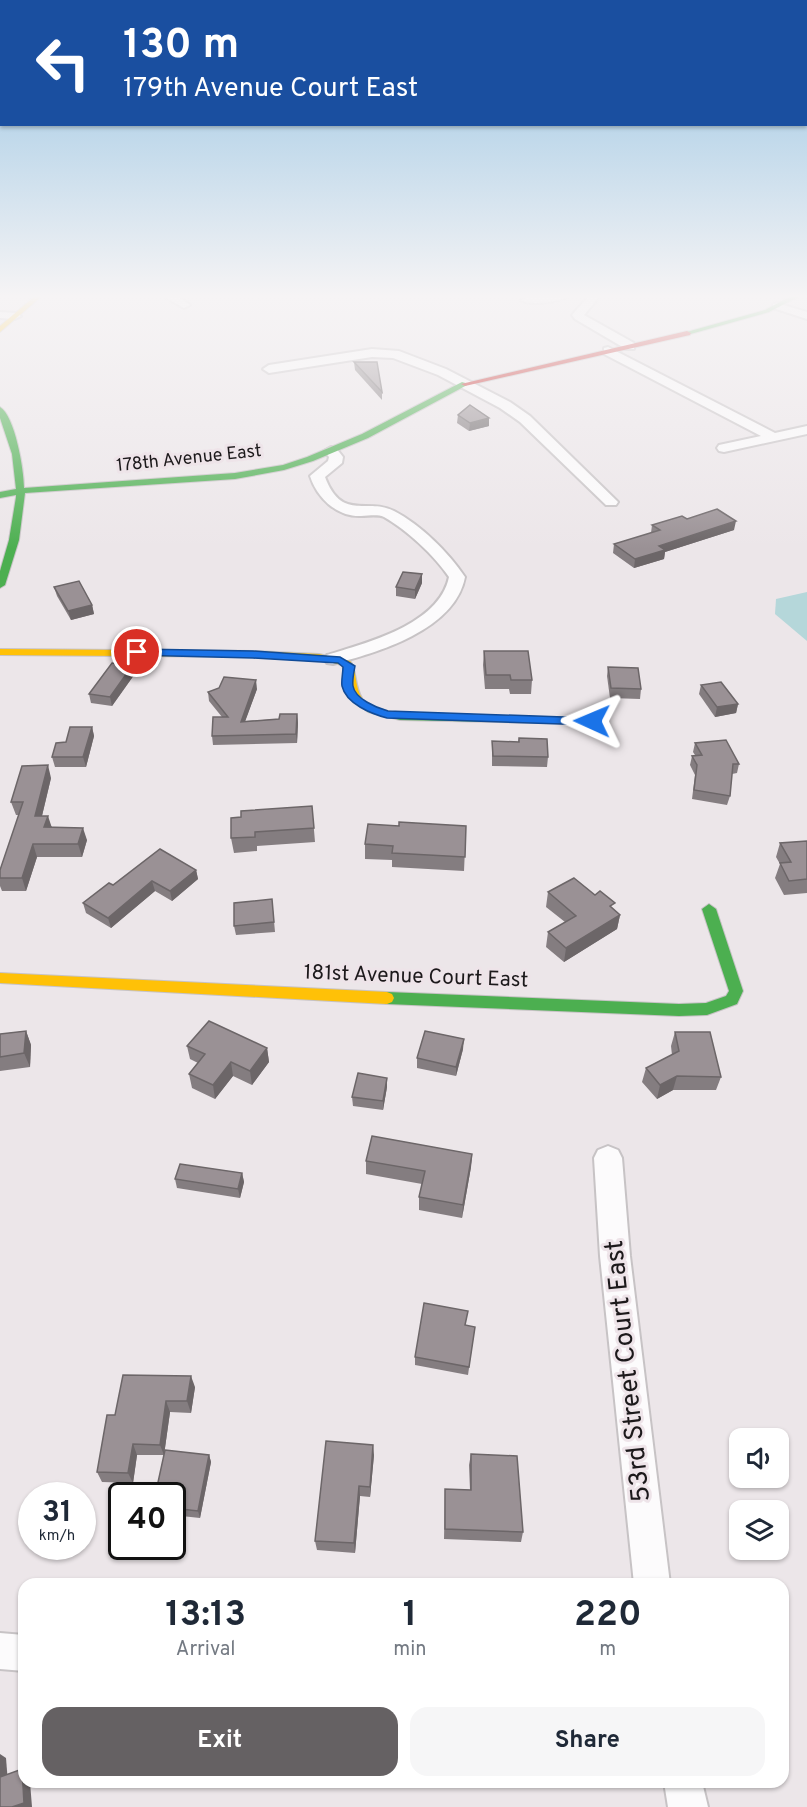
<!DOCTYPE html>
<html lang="en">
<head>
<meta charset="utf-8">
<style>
	body { margin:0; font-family:Overpass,sans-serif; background:#f6f6f7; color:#1f2937; height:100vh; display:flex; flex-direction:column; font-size:22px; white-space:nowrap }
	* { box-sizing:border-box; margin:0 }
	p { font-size:20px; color:#747a83 }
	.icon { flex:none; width:33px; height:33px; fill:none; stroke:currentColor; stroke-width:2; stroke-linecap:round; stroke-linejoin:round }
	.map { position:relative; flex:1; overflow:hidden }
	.sheet { position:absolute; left:18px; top:1578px; width:771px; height:210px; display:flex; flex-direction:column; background:#fff; border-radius:18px; box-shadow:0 2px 4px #0004 }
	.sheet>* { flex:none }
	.hud { position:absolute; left:0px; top:0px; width:807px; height:126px; box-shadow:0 2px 4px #0004; background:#1a4fa0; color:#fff; overflow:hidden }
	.tools { position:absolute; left:729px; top:1428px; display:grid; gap:12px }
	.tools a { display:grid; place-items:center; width:60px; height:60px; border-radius:12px; background:#fff; box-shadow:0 2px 4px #0004; font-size:30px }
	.speed { position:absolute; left:18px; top:1482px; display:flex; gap:12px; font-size:30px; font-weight:700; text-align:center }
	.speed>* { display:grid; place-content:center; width:78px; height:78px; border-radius:50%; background:#fff; box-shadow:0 2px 4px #0004; line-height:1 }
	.speed small { font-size:15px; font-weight:400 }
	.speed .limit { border:3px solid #111; border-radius:9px; background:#fff; color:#111 }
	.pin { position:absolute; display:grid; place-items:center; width:51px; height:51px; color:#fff; margin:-26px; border:3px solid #fff; border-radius:50%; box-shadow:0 2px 6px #0007 }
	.me { position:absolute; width:66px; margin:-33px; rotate:271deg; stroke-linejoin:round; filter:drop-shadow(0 0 4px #0008) }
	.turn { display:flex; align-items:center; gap:21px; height:126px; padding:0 24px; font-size:27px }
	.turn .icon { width:78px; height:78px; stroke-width:2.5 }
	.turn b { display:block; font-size:42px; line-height:51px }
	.eta { display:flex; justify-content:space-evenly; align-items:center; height:102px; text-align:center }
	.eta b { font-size:36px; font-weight:700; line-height:42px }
	.button { display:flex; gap:12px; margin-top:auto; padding:12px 24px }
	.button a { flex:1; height:69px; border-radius:18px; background:#656163; color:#fff; font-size:24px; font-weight:700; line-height:69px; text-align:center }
	.button a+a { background:#f6f6f7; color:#1f2937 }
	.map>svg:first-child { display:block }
</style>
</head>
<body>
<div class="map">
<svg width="807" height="1807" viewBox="0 0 807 1807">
	<rect width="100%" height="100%" fill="#ece6e9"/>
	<path fill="#b5d7da" d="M807,592V641L775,614L776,599Z"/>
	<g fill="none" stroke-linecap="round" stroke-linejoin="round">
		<defs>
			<g id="street">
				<path d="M163,296H177L190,305L184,308Z"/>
				<path d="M568,296C560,302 530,306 521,300L530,296Z"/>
				<path d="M589,296H600L584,315L634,343V349H626L575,319L572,315Z"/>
				<path d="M777,303L807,312V319L773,308V304Z"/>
				<path d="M0,312L15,313L21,316L15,319L0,318Z"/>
				<path d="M608,347L775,433L807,426V434L724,452L719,451L717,448L719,445L761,436L604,354V348Z"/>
				<path d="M372,349L399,351L446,369L510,402L530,416L618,502L616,505H606L520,422L500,408L438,375L393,358L372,357L269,373L263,369L269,365Z"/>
				<path d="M331,447L336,448L343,457L342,463L325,477C342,522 367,497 394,511C421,525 448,552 465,577C455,630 377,653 333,664L327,663L324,659L327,655C366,643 439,625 449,577C434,555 407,530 384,517C377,514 369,516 361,516C337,517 317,498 310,476L328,461L329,457L324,451Z"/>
				<path d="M608,1146L618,1150L622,1158L630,1256L670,1584H634L600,1256L594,1158L598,1150Z"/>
				<path d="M0,1633L24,1635V1671L0,1669Z"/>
				<path d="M664,1782H702L708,1807H668Z"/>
			</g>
			<g id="fast">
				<path d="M791,296H800L769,312L687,335L683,333L765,310Z"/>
				<path d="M462,382L469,384L368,438L313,461L284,470L235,479L25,493L19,540L5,585L0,588V571L9,540L16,497V495L0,498V492L16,489L12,454L0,418V407C15,416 24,470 24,488L235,473L283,465L307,457L362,434Z"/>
				<path d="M356,695L376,708L400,714L592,718L598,721L592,724L400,720L368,712L350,698Z"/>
				<path d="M709,904L716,909L743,991L737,1004L707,1015L679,1016L387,1004L382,1002L380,998L382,994L387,992L679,1004L706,1003L726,996L729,991L702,909Z"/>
			</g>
			<g id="slow">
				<path d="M35,296H42L0,332V326Z"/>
				<path d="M0,649L253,651L319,654L350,661C357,668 354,685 362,698L356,701C342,695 346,677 342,665L319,660L253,657L0,655Z"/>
				<path d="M0,973L387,992L392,994L394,998L392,1002L387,1004L0,983Z"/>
			</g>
			<path id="jam" d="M687,331L691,333L690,335L465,386L461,384Z"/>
		</defs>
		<use href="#street" stroke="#c7c3c5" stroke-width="4"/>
		<use href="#fast" stroke="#c7c3c5" stroke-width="2"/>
		<use href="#slow" stroke="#c7c3c5" stroke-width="2"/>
		<use href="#jam" stroke="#c7c3c5" stroke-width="2"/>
		<use href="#street" fill="#fcfbfc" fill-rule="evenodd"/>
		<use href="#fast" fill="#4caf50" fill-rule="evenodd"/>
		<use href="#slow" fill="#ffc107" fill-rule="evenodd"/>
		<use href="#jam" fill="#c62828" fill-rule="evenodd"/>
	</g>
	<g fill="#847d80">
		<path d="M354,362L382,392V400L355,370Z"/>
		<path d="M458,415L489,426L469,431L457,423Z"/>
		<path d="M687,519L734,530L665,552L664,559L634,568L613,553L614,544L651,533L652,525Z"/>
		<path d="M422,583L415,599L396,596V587Z"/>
		<path d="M54,587L92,605L94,614L71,620L57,596Z"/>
		<path d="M484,651L532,680L531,694H510L509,689H485L483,665Z"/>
		<path d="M608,667L641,689L640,699L610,698L607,676Z"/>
		<path d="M134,675L112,706L91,703L89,694Z"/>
		<path d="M701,685L738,704L736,713L715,717L699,694Z"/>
		<path d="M257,689L245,721L279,719L297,714L298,723L297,743L213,745L212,736L222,717L209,701L208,692Z"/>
		<path d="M92,727L94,736L86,767H55L52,757L66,742Z"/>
		<path d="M519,738L548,757L547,767L492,766V741L518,742Z"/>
		<path d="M695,743L739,764L737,773L732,774L730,796L727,805L692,799L695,775L690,765L692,756L695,755L693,752Z"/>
		<path d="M51,778L42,816L52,827L87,840L82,857H37L26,891H2L0,886V870L19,815H16L11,802Z"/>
		<path d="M312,806L315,842L257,846V851L234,853L231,838L241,817Z"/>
		<path d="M399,826H466L464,871L392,867V860L365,859V844Z"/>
		<path d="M807,841V893L784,895L775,878L780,864L776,857L780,843Z"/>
		<path d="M196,870L198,879L172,901L155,891L111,928L86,913L83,903L113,885Z"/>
		<path d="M548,892L614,910L620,915L617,929L564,962L546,947L548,932L565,922L546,907Z"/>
		<path d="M272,899L275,932L236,935L234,926Z"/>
		<path d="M26,1031L31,1045L30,1067L0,1071V1034Z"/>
		<path d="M675,1032L721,1077L716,1090H673L657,1099L642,1082L646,1068L672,1055L671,1046Z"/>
		<path d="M187,1046L267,1048L269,1062L252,1085L233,1076L215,1099L192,1088L189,1074L198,1063L190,1059Z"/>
		<path d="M463,1049L456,1076L417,1068V1058Z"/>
		<path d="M387,1087L383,1110L353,1106L352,1097Z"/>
		<path d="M472,1154L471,1167L462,1218L419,1210V1197L422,1184L366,1174V1161Z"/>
		<path d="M242,1173L244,1182L240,1198L177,1188L175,1179Z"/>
		<path d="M466,1326L475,1327L468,1375L415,1365V1357Z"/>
		<path d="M195,1387L191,1413L170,1412L164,1455H209L211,1462L200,1518L172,1515V1496L164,1455H137L133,1483L102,1482L97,1472L115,1415Z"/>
		<path d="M471,1454L523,1532L521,1542L444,1539L445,1489L470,1490L469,1465Z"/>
		<path d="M374,1455L370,1497L360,1496L355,1553L317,1550L315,1541Z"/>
	</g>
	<g fill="#6c6668">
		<path d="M489,418V426L469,431L470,423Z"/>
		<path d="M736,521L734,530L665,552L664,559L634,568L635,559L659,546Z"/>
		<path d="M422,574V583L415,599V590Z"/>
		<path d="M92,605L94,614L71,620L68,611Z"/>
		<path d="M132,666L134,675L112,706L110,697Z"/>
		<path d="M256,680L257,689L242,730L241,722Z"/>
		<path d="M738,704L736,713L715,717L717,707Z"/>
		<path d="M297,714L298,723L297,743L296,734Z"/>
		<path d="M92,727L94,736L86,767L83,757Z"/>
		<path d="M48,765L51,778L39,828L35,816Z"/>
		<path d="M48,816L52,828L44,827Z"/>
		<path d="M83,828L87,840L82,857L78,844Z"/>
		<path d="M33,844L37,857L26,891L22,878Z"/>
		<path d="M196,870L198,879L172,901L170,891Z"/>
		<path d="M152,881L155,891L111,928L108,918Z"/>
		<path d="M620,915L617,929L564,962L566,948Z"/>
		<path d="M26,1031L31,1045L30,1067L24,1053Z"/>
		<path d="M464,1039L463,1049L456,1076V1067Z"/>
		<path d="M267,1048L269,1062L252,1085L250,1071Z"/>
		<path d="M231,1062L233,1076L215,1099L213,1085Z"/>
		<path d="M677,1076L673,1090L657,1099L660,1085Z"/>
		<path d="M387,1078V1087L383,1110V1101Z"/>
		<path d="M472,1154L471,1167L462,1218L463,1205Z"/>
		<path d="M242,1173L244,1182L240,1198L238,1189Z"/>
		<path d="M191,1376L195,1387L191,1413L187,1401Z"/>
		<path d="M166,1401L170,1412L164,1455L160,1445Z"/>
		<path d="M133,1444L137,1455L133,1483L128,1473Z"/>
		<path d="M373,1445L374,1455L370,1497V1487Z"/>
		<path d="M209,1455L211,1462L200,1518L198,1511Z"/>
		<path d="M359,1486L360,1496L355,1553L354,1543Z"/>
		<path d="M0,1754L6,1758L8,1783L0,1778Z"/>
		<path d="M22,1769L24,1771V1782H30L32,1807H12Z"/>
	</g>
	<g fill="#9a9195" stroke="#6c6668" stroke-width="1.5">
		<path d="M354,362H377L382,392Z"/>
		<path d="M470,405L489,418L470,423L458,415Z"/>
		<path d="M717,509L736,521L659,546L665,550L635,559L614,544L660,530L652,525L682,516L687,519Z"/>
		<path d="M403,572L422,574L415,590L396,587Z"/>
		<path d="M79,581L92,605L68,611L54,587Z"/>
		<path d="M484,651H528L532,680H511L510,675H486Z"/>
		<path d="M112,663L132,666L110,697L89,694Z"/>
		<path d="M608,667L638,668L641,689L611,688Z"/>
		<path d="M224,677L256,680L241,722L279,719L280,714H297L296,734L212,736L213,717H228L208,692L219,688Z"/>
		<path d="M721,682L738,704L717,707L701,685Z"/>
		<path d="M70,727H92L83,757H52L56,743L66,742Z"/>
		<path d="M519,738L547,739L548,757L493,756L492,741L519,742Z"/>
		<path d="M726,740L739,764H733L730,796L694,790L697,765L692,756L702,755L695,743Z"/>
		<path d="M48,765L35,816H48L44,827L83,828L78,844H33L22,878H0V870L23,802H11L22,766Z"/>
		<path d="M312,806L314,828L255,832V837L231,838V818L241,817V811Z"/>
		<path d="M399,822L466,826L465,857L392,853L393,846L365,844L368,824L399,826Z"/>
		<path d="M807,841V879L789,881L780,863L791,862L780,843Z"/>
		<path d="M160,849L196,870L170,891L152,881L108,918L83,903L109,883L113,885Z"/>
		<path d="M574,878L595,895L600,891L615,903L610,906L620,915L566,948L548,932L576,916L548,892Z"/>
		<path d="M272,899L274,922L234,926V903Z"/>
		<path d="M209,1021L267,1048L250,1071L231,1062L213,1085L189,1074L205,1054L187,1046Z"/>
		<path d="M26,1031L24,1053L0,1057V1034Z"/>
		<path d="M425,1031L464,1039L456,1067L417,1058Z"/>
		<path d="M675,1032H710L721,1077L677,1076L660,1085L646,1068L679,1051Z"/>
		<path d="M358,1073L387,1078L383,1101L352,1097Z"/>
		<path d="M372,1136L472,1154L463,1205L419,1197L425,1171L366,1161Z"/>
		<path d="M180,1164L242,1173L238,1189L175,1179Z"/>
		<path d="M424,1303L468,1311L465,1325L475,1327L469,1367L415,1357Z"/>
		<path d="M123,1375L191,1376L187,1401H166L160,1445L133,1444L128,1473L97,1472L107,1415H115Z"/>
		<path d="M326,1441L373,1445L370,1487L359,1486L354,1543L315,1541Z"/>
		<path d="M165,1450L209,1455L198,1511L172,1508V1496H155Z"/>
		<path d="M471,1454L517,1456L523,1532L445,1529V1489L471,1490Z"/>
		<path d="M22,1769L24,1803L12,1807H0V1777Z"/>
	</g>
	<linearGradient id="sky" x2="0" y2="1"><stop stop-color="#93c2e2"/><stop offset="0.54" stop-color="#f6f4f5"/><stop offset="1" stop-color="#f6f4f5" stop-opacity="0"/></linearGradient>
	<rect width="807" height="549" fill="url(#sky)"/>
	<path fill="#1a73e8" stroke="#114b97" stroke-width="1.5" d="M137,649L253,651L340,657L355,666C354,672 352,680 353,686C355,699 377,708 388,711L592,718L597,721L592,725L387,718C372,714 346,704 342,686C341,681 343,673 343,667L338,663L253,658L133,655L131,652Z"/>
	<g text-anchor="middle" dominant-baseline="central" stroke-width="6" stroke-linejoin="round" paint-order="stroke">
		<g font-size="18" fill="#1c191b" stroke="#eee4e9">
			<text transform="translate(189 459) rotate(-6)">178th Avenue East</text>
		</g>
		<g font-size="21" fill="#1c191b" stroke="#eee4e9">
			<text transform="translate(416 977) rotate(2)">181st Avenue Court East</text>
		</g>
		<g font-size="26" fill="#1c191b" stroke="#eee4e9">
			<text transform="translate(629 1371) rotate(-96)">53rd Street Court East</text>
		</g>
	</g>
</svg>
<div class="tools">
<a><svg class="icon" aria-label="sound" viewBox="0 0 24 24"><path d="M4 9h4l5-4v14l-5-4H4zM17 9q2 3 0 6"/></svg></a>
<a><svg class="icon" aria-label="layers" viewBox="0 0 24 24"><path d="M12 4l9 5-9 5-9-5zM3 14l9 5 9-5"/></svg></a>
</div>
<div class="speed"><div>31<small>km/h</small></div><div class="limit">40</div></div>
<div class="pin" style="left:137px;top:652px;background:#d93025"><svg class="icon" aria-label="arrive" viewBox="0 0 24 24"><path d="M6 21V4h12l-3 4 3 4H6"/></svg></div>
<svg class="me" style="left:592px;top:721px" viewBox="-20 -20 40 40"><path d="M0-17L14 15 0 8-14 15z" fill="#1a73e8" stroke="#fff" stroke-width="4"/></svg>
<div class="hud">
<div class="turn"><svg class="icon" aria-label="left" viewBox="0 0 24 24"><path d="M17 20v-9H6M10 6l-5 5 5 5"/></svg><div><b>130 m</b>179th Avenue Court East</div></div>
</div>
<section class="sheet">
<div class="eta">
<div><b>13:13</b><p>Arrival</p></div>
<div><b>1</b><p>min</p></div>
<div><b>220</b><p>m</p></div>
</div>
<div class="button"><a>Exit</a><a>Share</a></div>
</section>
</div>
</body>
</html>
